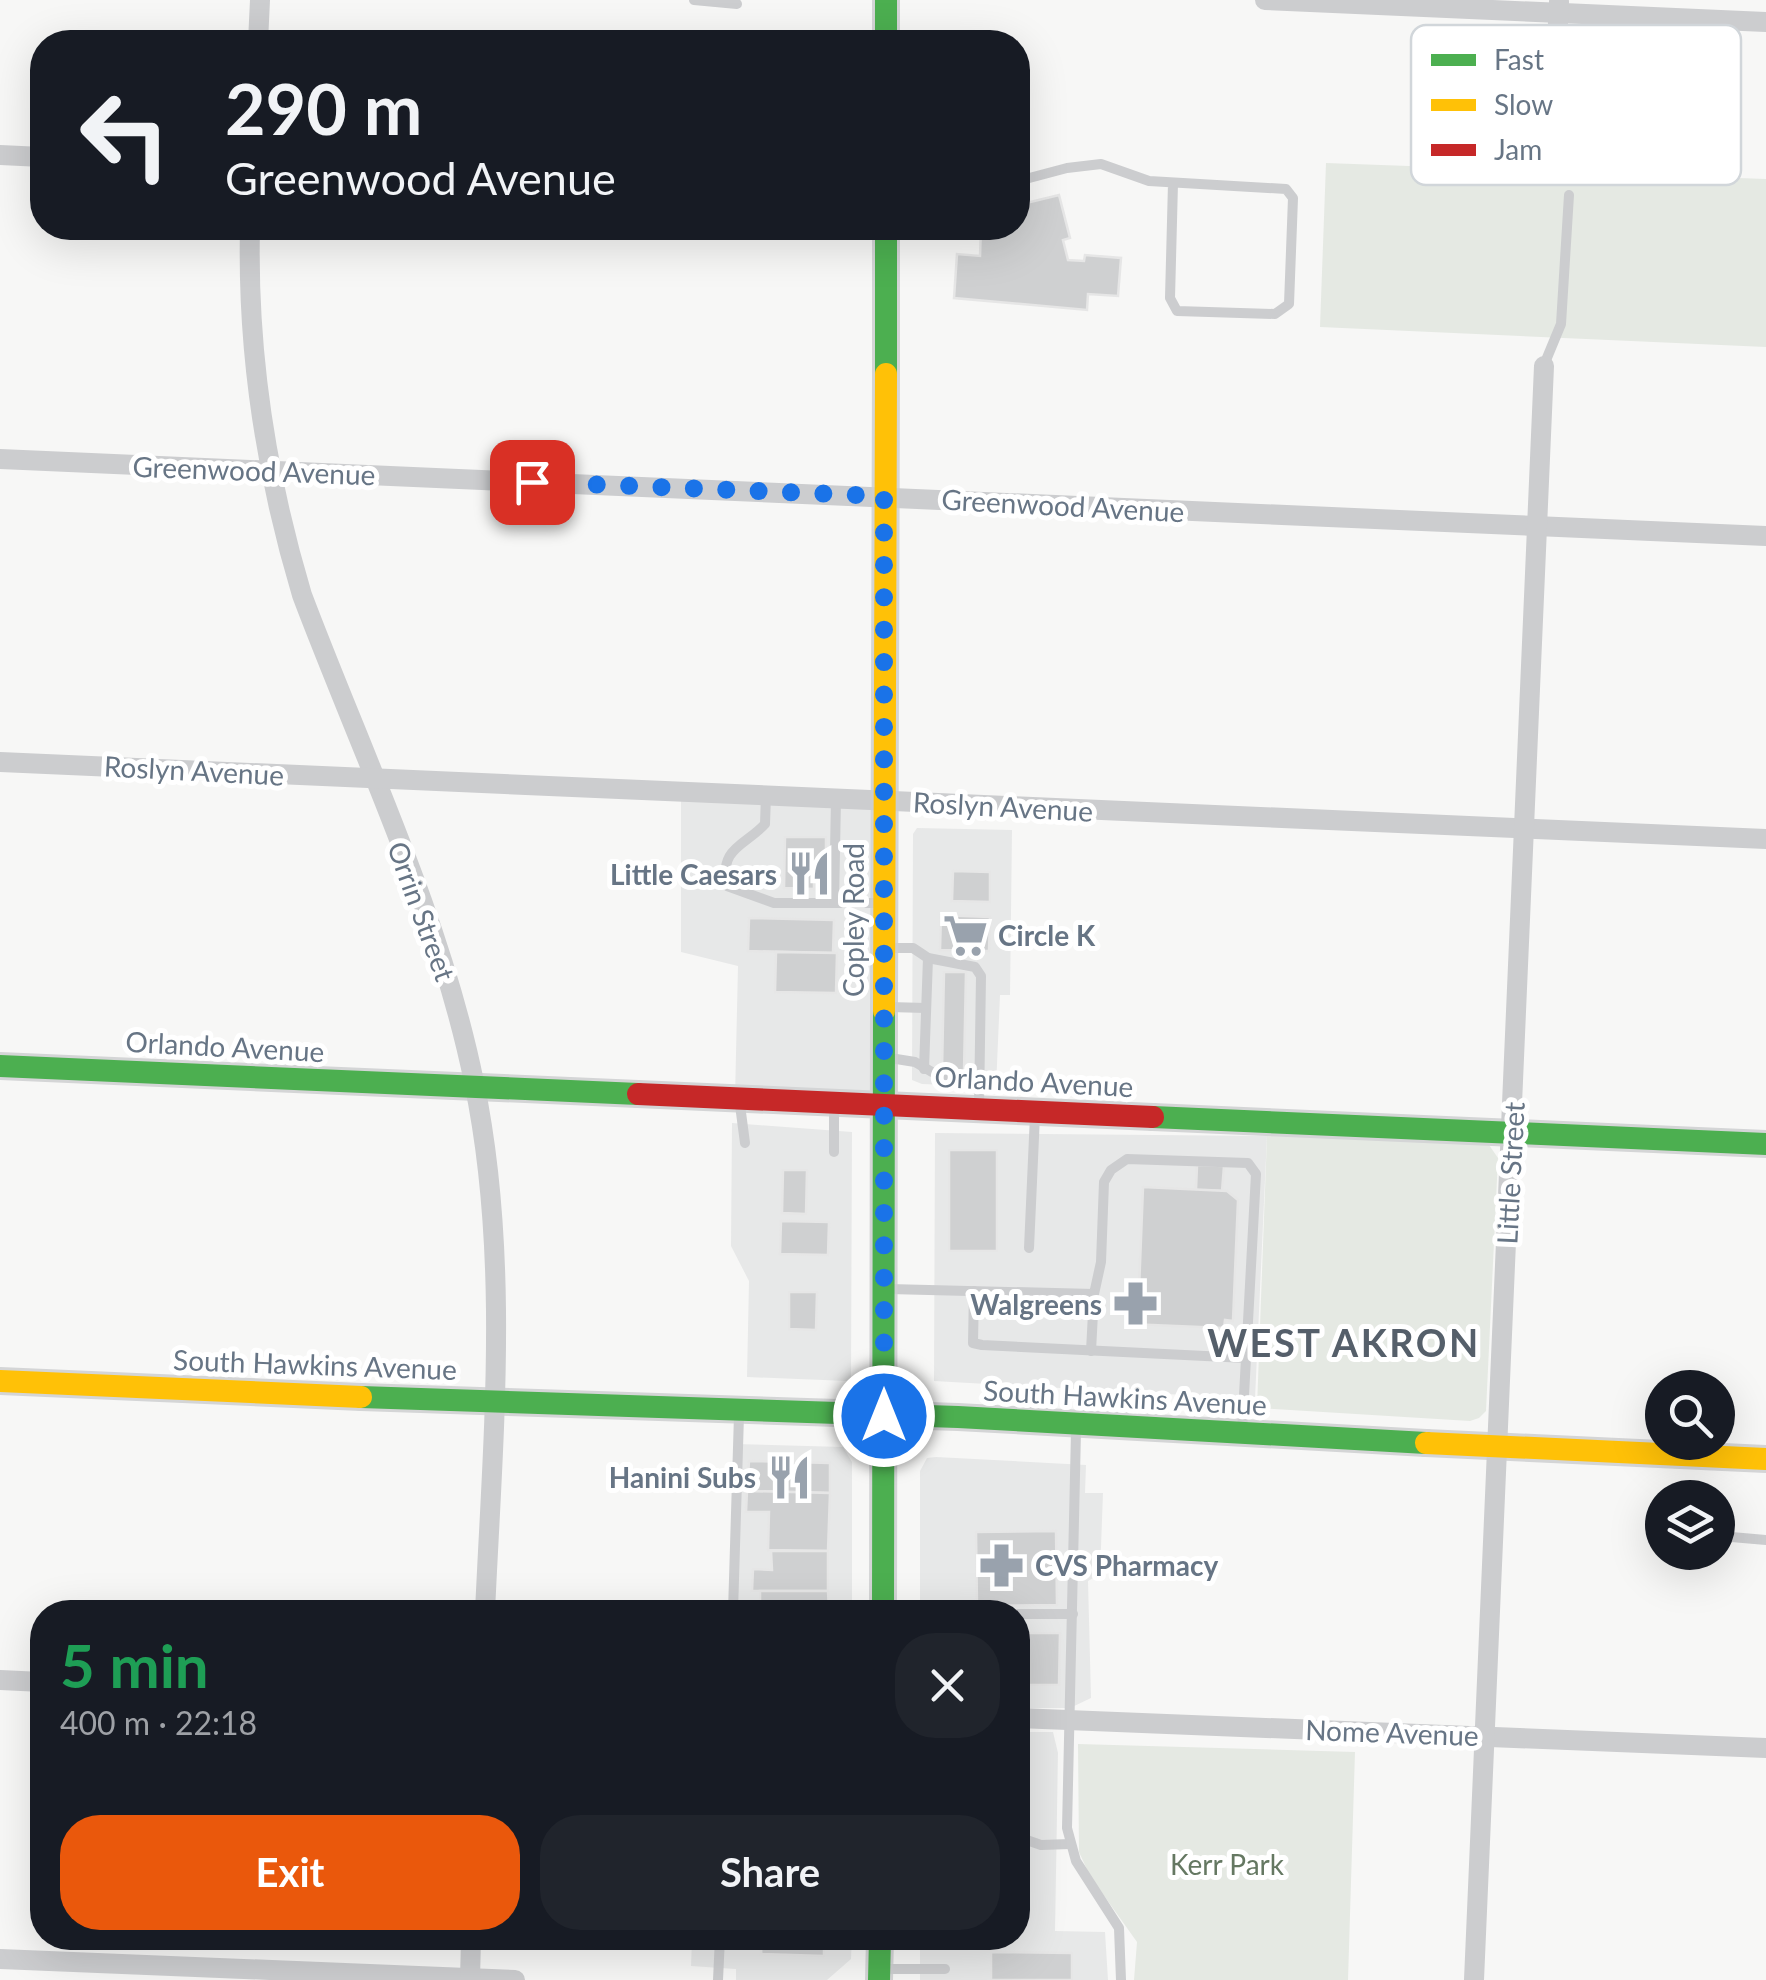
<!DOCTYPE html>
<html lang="en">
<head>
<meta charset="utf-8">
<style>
	body { margin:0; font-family:Lato,sans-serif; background:#20242c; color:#f1f3f6; height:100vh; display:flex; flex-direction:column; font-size:38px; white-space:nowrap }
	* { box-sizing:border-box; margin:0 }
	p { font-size:32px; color:#9ea1a6 }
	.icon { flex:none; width:55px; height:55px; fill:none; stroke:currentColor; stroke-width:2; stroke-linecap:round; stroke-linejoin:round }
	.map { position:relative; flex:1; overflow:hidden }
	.sheet { position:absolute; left:30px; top:1600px; width:1000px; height:350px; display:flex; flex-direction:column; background:#171b24; border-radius:40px; box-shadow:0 10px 40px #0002 }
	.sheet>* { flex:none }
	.banner { position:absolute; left:30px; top:30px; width:1000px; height:210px; border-radius:40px; box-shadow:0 10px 40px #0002; background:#171b24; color:#f1f3f6; overflow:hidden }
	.buttons { position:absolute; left:1645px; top:1370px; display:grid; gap:20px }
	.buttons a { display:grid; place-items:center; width:90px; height:90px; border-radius:50%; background:#171b24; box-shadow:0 10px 40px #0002; font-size:50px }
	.pin { position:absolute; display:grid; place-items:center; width:85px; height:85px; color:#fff; margin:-42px; border-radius:20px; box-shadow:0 5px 15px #0006 }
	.me { position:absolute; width:110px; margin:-55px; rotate:0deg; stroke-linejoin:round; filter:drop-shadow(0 0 8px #0008) }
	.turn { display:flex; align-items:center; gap:35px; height:210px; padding:0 30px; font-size:45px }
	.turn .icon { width:130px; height:130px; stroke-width:2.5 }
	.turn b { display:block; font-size:70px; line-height:85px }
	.round { display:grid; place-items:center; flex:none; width:105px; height:105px; border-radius:40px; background:#20242c }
	.summary { display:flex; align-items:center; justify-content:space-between; height:170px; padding:0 30px }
	h1 { font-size:60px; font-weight:700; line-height:75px; color:#1e9e55 }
	.action { display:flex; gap:20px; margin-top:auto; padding:20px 30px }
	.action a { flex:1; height:115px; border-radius:40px; background:#ea580c; color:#fff; font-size:40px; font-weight:700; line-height:115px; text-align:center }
	.action a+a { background:#20242c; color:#f1f3f6 }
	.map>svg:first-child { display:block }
</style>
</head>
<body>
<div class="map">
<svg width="1766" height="1980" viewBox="0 0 1766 1980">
	<rect width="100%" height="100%" fill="#f7f7f6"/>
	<g fill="#e7e8e8">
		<path d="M681,791L883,800V1104L735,1098L738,966L681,952Z"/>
		<path d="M917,828L1012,830L1010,995H1000L996,1087L922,1084L912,1080L913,834Z"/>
		<path d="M732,1123L852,1132L851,1379L847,1381L747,1377L749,1281L731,1246Z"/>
		<path d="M935,1133L1267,1136L1255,1399L934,1381Z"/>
		<path d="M735,1444L843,1447L852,1462V1612H729Z"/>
		<path d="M936,1457L1086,1465L1085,1493H1103L1100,1574L1088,1581L1091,1698L1070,1708H1018V1612H920V1471L927,1458Z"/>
		<path d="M1018,1732H1053L1058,1753L1055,1931L1105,1932L1108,1980H920V1938H1018Z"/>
		<path d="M692,1938H852L851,1959L827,1980H736V1969L691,1966Z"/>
	</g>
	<g fill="#e5e9e3">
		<path d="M1326,163L1766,179V347L1320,327Z"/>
		<path d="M1267,1136L1487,1142L1498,1158L1486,1411L1479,1418L1470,1421L1257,1408Z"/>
		<path d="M1078,1744L1355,1752L1348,1980H1134L1137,1942L1090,1876L1079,1852Z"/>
	</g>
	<g fill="#cfd0d1" stroke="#e6e6e6" stroke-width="2.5">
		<path d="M959,38L1015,41V42H958Z"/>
		<path d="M1059,195L1070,238L1063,240L1068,260L1084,261L1085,255L1121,258L1118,296L1088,294L1087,310L954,298L957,254L980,256L981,228H1018V205Z"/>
		<path d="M785,837H826V864H814V889L784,888Z"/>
		<path d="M953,871L990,872V902L952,901Z"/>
		<path d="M941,915L990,917L989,951L940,950Z"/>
		<path d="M749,918L834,920L833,953L748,951Z"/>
		<path d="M776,952L837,953L836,993L775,992Z"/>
		<path d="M944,972H966L964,1071H942Z"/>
		<rect x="949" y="1150" width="48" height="101"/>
		<path d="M1197,1165L1224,1166L1222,1191L1196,1190Z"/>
		<path d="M783,1170H807L806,1214L782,1213Z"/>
		<path d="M1143,1187L1227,1191L1238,1200L1233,1321L1225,1320L1224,1328L1128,1324L1129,1290H1139Z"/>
		<path d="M781,1221L829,1222L828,1255L780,1254Z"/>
		<path d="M789,1292H817L816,1330L789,1329Z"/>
		<path d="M749,1461L830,1463V1493L747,1491Z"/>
		<path d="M747,1491L830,1493L828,1551L768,1550L769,1512H746Z"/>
		<path d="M1056,1531L1057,1605L977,1606L976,1532Z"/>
		<path d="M771,1551H828V1591H752L753,1569L772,1570Z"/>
		<path d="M760,1591H828L829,1612H760Z"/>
		<path d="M1018,1633H1060L1059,1685H1018Z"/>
		<path d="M762,1938H824V1956L761,1954Z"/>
		<path d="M991,1952L1072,1953V1980H991Z"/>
	</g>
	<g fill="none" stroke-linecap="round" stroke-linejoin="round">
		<defs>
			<g id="fast">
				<path d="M886,0V42"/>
				<path d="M886,374V228"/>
				<path d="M0,1066L638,1094"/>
				<path d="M1153,1117L1766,1144"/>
				<path d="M361,1397L958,1417L1426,1443"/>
				<path d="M883,1612L884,1011"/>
				<path d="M879,1980L880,1938"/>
			</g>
			<g id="slow">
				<path d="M884,1011L886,374"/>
				<path d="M0,1381L361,1397"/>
				<path d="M1426,1443L1766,1459"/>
			</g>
			<path id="jam" d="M638,1094L1153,1117"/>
		</defs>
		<use href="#fast" stroke="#d4d5d6" stroke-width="28"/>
		<use href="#slow" stroke="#d4d5d6" stroke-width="28"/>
		<use href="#jam" stroke="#d4d5d6" stroke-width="28"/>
		<g stroke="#cccdcf" stroke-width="10">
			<path d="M694,0L737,4"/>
			<path d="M1018,181L1067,168L1101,164L1149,181L1286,189L1293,198L1289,304L1275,314L1177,311L1170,298L1173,183"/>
			<path d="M1544,365L1561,324L1569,195"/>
			<path d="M766,795L765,824C745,846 719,847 727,886L774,903H882"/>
			<path d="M834,903L836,799"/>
			<path d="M888,948H913L928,958L975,967L981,976L979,1107"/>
			<path d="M889,1007L926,1008"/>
			<path d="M890,1058L915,1062L937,1075H979"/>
			<path d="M924,1069L928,958"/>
			<path d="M740,1105L745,1143"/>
			<path d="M834,1152V1108"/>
			<path d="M1029,1248L1035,1115"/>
			<path d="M889,1289L1094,1294L1101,1262L1104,1182L1111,1170L1127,1159L1248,1163L1256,1174L1242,1432"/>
			<path d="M974,1291L973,1343L982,1345L1246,1358"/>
			<path d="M1091,1351L1094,1294"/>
			<path d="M1076,1431L1067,1828L1076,1861L1119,1928L1121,1980"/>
			<path d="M1720,1536L1766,1540"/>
			<path d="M733,1612L739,1415"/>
			<path d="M889,1612H923"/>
			<path d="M1018,1614H1073"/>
			<path d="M1018,1837L1041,1845L1070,1844"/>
			<path d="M885,1969H945"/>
			<path d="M718,1980L720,1938"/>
		</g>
		<g stroke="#cccdcf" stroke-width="20">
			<path d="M1265,0L1766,22"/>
			<path d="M258,42L260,0"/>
			<path d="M0,155L42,157"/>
			<path d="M1551,166L1559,2"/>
			<path d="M250,228C247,353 266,475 302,595C362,754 440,915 474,1082C510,1256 493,1436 485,1612"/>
			<path d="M0,459L1766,536"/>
			<path d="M0,762L1766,839"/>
			<path d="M0,1680L42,1682"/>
			<path d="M1018,1718L1766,1748"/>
			<path d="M0,1959L515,1980"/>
			<path d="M470,1980L471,1938"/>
			<path d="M1474,1980L1544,366"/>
		</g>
		<use href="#fast" stroke="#4caf50" stroke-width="22"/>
		<use href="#slow" stroke="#ffc107" stroke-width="22"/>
		<use href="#jam" stroke="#c62828" stroke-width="22"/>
	</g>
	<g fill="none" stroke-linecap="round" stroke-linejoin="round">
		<path stroke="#1a73e8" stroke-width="18" stroke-dasharray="0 32.4" d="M532,482L884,496V1416"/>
	</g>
	<defs>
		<symbol id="restaurant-bare" viewBox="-9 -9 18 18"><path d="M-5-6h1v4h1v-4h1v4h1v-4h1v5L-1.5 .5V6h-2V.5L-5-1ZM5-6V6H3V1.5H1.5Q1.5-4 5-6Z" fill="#99a2ad" stroke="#fff" stroke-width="2.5" paint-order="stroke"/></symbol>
		<symbol id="supermarket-bare" viewBox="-9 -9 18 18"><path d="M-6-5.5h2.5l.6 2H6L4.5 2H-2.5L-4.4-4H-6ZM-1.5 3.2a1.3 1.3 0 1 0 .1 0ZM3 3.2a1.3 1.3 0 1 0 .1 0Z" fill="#99a2ad" stroke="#fff" stroke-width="2.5" paint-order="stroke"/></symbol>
		<symbol id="pharmacy-bare" viewBox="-9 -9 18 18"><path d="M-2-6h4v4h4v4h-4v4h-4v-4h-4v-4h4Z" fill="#99a2ad" stroke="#fff" stroke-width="2.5" paint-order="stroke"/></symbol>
	</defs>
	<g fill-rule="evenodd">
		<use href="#restaurant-bare" x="778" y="842" width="63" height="63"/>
		<use href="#supermarket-bare" x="934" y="904" width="63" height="63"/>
		<use href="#pharmacy-bare" x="1104" y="1272" width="63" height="63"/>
		<use href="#restaurant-bare" x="758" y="1446" width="63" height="63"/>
		<use href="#pharmacy-bare" x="970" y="1534" width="63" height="63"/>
	</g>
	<g text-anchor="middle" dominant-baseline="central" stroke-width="10" stroke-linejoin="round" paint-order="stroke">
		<g font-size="28" fill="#677585" stroke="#fff">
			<text transform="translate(254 470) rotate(2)">Greenwood Avenue</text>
			<text transform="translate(1063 505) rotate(3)">Greenwood Avenue</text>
			<text transform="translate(194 770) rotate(3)">Roslyn Avenue</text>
			<text transform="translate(1003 806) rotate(3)">Roslyn Avenue</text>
			<text transform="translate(422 911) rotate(70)">Orrin Street</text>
			<text transform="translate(853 920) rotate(-90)">Copley Road</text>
			<text transform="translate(225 1046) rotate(3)">Orlando Avenue</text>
			<text transform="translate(1034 1081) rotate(3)">Orlando Avenue</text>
			<text transform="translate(1510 1173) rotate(-87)">Little Street</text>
			<text transform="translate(315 1364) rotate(2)">South Hawkins Avenue</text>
			<text transform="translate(1125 1397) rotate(3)">South Hawkins Avenue</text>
			<text transform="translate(1392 1732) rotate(2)">Nome Avenue</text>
		</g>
		<g font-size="28" font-weight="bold" fill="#677585" stroke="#fff" text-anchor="end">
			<text x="777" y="874">Little Caesars</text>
			<text x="998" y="935" text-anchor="start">Circle K</text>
			<text x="1102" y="1304">Walgreens</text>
			<text x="756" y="1477">Hanini Subs</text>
			<text x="1035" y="1565" text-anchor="start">CVS Pharmacy</text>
		</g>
		<g font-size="28" fill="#657862" stroke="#fff">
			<text x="1227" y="1864">Kerr Park</text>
		</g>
		<g font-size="38" font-weight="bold" letter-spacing="2.5" fill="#555f6a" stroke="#fff">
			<text x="1344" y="1342">WEST AKRON</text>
		</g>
	</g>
	<rect x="1411" y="25" width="330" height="160" rx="15" fill="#fff" stroke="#d1d6da" stroke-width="2.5"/>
	<rect x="1431" y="54" width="45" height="12" fill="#4caf50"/>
	<rect x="1431" y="99" width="45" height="12" fill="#ffc107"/>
	<rect x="1431" y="144" width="45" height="12" fill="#c62828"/>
	<g font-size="28" fill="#677585">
		<text x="1494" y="70">Fast</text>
		<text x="1494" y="115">Slow</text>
		<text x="1494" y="160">Jam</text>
	</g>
</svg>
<div class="buttons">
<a><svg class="icon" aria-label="search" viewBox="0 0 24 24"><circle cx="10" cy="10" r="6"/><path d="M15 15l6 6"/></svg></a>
<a><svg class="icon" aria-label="layers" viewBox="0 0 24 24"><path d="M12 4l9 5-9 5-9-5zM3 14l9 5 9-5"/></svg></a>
</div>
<div class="pin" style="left:532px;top:482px;background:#d93025"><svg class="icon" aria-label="arrive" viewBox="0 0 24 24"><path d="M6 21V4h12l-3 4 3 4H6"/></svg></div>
<svg class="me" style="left:884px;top:1416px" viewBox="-20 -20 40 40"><circle r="17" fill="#1a73e8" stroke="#fff" stroke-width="3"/><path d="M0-11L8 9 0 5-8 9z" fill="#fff"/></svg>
<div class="banner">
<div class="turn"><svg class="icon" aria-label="left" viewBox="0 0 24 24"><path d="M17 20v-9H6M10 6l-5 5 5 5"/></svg><div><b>290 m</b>Greenwood Avenue</div></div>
</div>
<section class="sheet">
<div class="summary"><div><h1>5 min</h1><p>400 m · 22:18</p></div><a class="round"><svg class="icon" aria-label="close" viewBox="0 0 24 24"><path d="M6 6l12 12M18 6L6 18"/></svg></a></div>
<div class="action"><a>Exit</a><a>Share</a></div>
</section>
</div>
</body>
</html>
